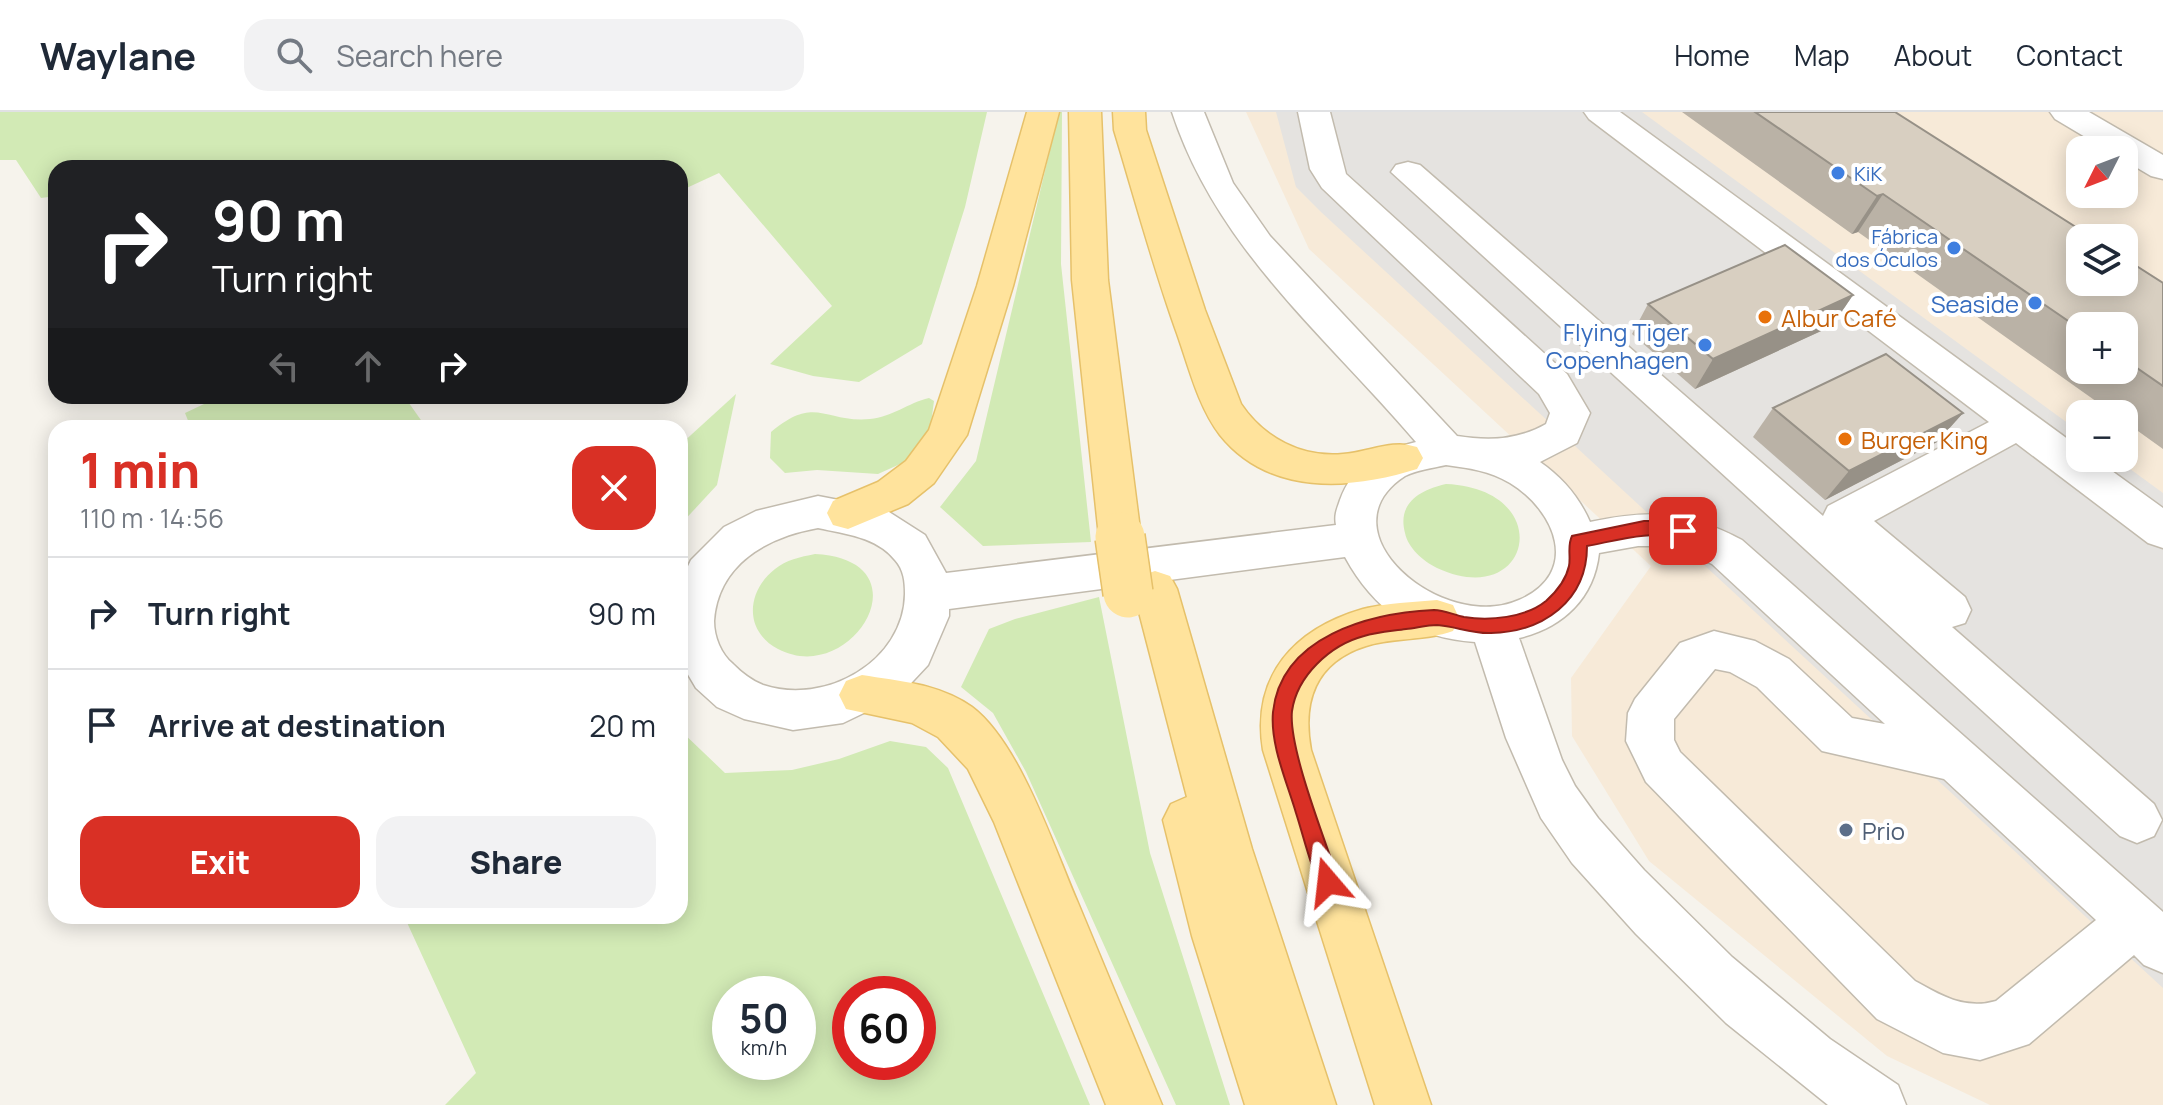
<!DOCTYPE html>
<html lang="en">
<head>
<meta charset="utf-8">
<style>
	body { margin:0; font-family:Manrope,sans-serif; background:#f2f2f3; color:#1f2937; height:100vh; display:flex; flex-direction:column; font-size:30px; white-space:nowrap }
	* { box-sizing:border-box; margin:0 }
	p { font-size:26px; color:#747a83 }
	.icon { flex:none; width:44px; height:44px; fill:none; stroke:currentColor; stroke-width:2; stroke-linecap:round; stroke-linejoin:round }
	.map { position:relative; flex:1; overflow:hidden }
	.sheet { position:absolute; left:48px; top:308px; width:640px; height:504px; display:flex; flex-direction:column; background:#fff; border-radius:24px; box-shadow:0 4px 20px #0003 }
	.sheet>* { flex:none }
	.top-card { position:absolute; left:48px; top:48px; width:640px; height:244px; border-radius:24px; box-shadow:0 4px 20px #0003; background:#202124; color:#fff; overflow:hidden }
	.needle { width:52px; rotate:228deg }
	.fabs { position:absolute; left:2066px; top:24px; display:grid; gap:16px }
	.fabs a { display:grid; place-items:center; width:72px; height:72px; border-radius:16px; background:#fff; box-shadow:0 4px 20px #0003; font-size:40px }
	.speed { position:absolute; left:712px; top:864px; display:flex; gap:16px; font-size:40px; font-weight:700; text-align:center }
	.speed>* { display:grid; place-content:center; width:104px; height:104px; border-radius:50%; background:#fff; box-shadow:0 4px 20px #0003; line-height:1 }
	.speed small { font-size:20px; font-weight:400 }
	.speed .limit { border:12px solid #d22; background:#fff; color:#111 }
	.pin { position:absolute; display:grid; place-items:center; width:68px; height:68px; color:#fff; margin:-34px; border-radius:16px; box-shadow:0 4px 12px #0006 }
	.me { position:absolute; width:88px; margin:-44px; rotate:343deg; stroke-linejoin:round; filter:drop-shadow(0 0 6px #0008) }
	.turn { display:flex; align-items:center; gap:28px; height:168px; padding:0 32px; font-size:36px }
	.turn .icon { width:104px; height:104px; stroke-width:2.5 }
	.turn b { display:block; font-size:56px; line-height:68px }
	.lanes { display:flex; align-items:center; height:76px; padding:0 32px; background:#0003; justify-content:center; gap:40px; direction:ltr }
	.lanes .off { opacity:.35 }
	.round { display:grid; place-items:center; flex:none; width:84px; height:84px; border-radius:24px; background:#f2f2f3 }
	.head { display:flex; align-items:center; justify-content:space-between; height:136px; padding:0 32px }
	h1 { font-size:48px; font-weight:800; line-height:60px; color:#d93025 }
	.primary-button { display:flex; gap:16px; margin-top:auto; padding:16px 32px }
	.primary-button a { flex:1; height:92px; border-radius:24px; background:#d93025; color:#fff; font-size:32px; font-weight:800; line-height:92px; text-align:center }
	.primary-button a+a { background:#f2f2f3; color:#1f2937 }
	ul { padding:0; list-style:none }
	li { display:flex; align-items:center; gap:24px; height:112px; padding:0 32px; border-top:2px solid #e0e1e3 }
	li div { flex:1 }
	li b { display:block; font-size:30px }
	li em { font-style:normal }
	header { display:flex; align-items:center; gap:48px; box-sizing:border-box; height:112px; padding:0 40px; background:#fff; border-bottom:2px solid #e0e1e3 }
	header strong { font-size:38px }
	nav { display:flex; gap:44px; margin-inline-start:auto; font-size:28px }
	.search { width:560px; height:72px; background:#f2f2f3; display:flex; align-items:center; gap:20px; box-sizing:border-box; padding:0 28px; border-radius:24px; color:#747a83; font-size:30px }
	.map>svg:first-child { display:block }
</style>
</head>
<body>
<header>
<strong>Waylane</strong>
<div class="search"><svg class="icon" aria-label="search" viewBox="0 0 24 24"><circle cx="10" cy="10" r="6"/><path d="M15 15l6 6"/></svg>Search here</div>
<nav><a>Home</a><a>Map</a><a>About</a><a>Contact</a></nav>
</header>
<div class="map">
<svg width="2163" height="993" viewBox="0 0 2163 993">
	<rect width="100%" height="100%" fill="#f6f3ec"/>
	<path fill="#f7ead8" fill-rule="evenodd" d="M1246,0H2163V993H1990L1887,944L1649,749L1572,624L1571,566L1651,454L1309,137ZM2080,38H2124V82H2080ZM2080,126H2124V170H2080ZM2080,214H2124V258H2080ZM2080,302H2124V346H2080Z"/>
	<g fill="#d2eab5" fill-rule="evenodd">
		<path d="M0,0H987L965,95L922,232L859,270L813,264L770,252L832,194L719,61L680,79V56H56V84L41,86L16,48H0Z"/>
		<path d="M1059,0H1062L1061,152L1091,430L983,434L940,395L976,349Z"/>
		<path d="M736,282L717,373L680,413V333Z"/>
		<path d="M221,284H404L423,311L414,316H191L185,301Z"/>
		<path d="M929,286L934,289L930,319L909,348L878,362L817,358L785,361L770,346L771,320C816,282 824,311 870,307C892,305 908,291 929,286Z"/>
		<path d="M1446,372C1558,377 1532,500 1437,456C1423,449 1408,436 1405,421C1397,391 1420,378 1446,372Z"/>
		<path d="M815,442C929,448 852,576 778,537C744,519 746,480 775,457C786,448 800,445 815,442Z"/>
		<path d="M1099,485L1150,741L1230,993H1176L1026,660L993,601L961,575L989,517L1015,507Z"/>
		<path d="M680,618L725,661L792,658L839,647L890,629L926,635L948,656L1090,993H445L476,961L404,804H680ZM798,882V950H730V882ZM918,882V950H850V882Z"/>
	</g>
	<path fill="#e5e3e0" d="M1276,0H1642L2080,320V346H2115L2163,381V876L1321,100L1296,75Z"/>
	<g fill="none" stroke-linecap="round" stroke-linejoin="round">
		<defs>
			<g id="minor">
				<path d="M1172,0H1204L1233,71L1270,124L1457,324C1489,329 1518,328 1546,312L1550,301L1539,282L1322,76L1310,57L1298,0H1330L1346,62L1567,262L1590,301L1577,331L1540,350C1563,366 1579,385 1590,410C1652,397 1686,399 1742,428L2163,800V861L2144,853L2134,843L2029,932L1980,948L1943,941L1877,907L1646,670L1626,629L1628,601L1635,587L1680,531L1714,519L1755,529L1789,547L1852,606L1885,612L1712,452L1671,434H1638L1599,441C1594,487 1562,516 1519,526L1562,648L1575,674L1598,706L1644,758L1732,845L1830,927L1898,973L1906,993H1828L1726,911L1636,822L1572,751L1541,706L1506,626L1475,530C1414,526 1374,498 1345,445L949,497V504L928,553L899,584L843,611L793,618L744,607L717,595L696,576L680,549V471L691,448L724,415L756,399L818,384L875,395L889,400L925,423L946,461L1336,413C1334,403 1337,397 1340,388C1353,352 1380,339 1416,330C1325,223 1217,137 1172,0ZM1446,353C1469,356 1490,359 1510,371C1556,399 1581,461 1519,488C1443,522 1320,419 1405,364C1416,358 1433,356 1446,353ZM818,416C845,422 877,425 895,448C904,458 905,470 905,482C904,549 826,594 763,573C751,568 742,561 733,552C721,542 714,525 714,509C718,452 767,425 818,416ZM1715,557L1730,560L1757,575L1822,639L1944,667L2096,808L1996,889C1965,898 1942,884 1915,869L1680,640L1674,628V607Z"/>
				<path d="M1584,0H1620L2080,336V346H2094L2163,396V436L2148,431L2016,331L1874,409L1965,485L1971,498L1965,511L1952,515L2154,692L2162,708L2154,724L2137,731L2120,724L1391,60L1396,53L1408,50L1420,53L1823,404L1828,394L1989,310L1589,7Z"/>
				<path d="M2050,0H2089L2163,43V67L2151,64L2124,48V38H2107L2055,7Z"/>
			</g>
			<g id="major">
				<path d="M1027,0H1059L1013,174L967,323L934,371L908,392L848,417L833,413L827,401L833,389L878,370L906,349L929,318L977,174Z"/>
				<path d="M1069,0H1101L1108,168L1141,425L1135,437L1120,442L1105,437L1099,425L1072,168Z"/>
				<path d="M1113,0H1145L1146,18L1205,198L1241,292C1264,326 1302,346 1343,342C1369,340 1392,327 1417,335L1423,346L1417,357C1350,378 1269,384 1220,323C1197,293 1188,251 1175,216C1152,151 1134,84 1114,18Z"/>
				<path d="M1155,459L1170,464L1177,477L1252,737L1336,993H1245L1192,824L1163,708L1171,692L1187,685L1133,477L1140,464Z"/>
				<path d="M1437,488L1453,493L1459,506L1453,519C1425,529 1394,525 1366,534C1315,550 1302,590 1311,638L1431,993H1375L1263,638C1251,564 1294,517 1363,497C1387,491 1413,490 1437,488Z"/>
				<path d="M862,563C899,569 940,572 972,595C1020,631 1054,736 1078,791C1106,858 1134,926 1162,993H1106L994,710L968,657L938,625L912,611L846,597L839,583L846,569Z"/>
			</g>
		</defs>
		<use href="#minor" stroke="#c2bbae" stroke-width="3"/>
		<use href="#major" stroke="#e6c16a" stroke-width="3"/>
		<use href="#minor" fill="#fff" fill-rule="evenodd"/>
		<use href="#major" fill="#ffe39c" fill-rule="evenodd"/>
		<defs>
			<path id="major-bridge" d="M1120,425L1128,481"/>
		</defs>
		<use href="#major-bridge" stroke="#e6c16a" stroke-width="52" stroke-linecap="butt"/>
		<use href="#major-bridge" stroke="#ffe39c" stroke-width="49"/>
	</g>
	<g fill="#bab2a6" fill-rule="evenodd">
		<path d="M1682,0H1895L2163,171V337L2124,309V302H2114L1858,120L1852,122ZM2080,214H2124V258H2080Z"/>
		<path d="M1853,183L1832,214L1695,277L1632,222L1648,192Z"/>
		<path d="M1773,296L1963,301L1937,330L1825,388L1753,325Z"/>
	</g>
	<g fill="#979187">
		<path d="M1883,82L1858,120L1852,122L1877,84Z"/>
		<path d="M1853,183L1832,214L1695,277L1713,247Z"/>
		<path d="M1963,301L1937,330L1825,388L1849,359Z"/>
	</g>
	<g fill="#d8cfc1" stroke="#979187" stroke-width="2">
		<path d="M1755,0H1895L2093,126H2080V170H2124V146L2163,171V274L2124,247V214H2080V217L1883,82L1877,84Z"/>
		<path d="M1785,133L1853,183L1713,247L1648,192Z"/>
		<path d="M1886,242L1963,301L1849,359L1773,296Z"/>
	</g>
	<path fill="#d93025" stroke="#8d1f18" stroke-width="2" d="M1644,409H1667L1689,414L1691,419L1683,426C1650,418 1619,428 1587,434C1587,489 1543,520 1491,521C1472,522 1455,514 1437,513C1427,513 1416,516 1406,517C1393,519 1377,520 1364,524C1330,533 1297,564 1292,599C1288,636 1326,730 1339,770L1336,777L1328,780L1321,777C1310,753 1304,726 1296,701C1287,670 1270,633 1273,600C1281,524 1370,501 1434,498C1444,498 1454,503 1464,505C1489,509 1525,506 1546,489C1556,480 1566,468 1569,454C1571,444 1567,434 1572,424Z"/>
	<g fill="#3f7fe0" stroke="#fff" stroke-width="3">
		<circle cx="1838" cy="61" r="8"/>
		<circle cx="1954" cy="136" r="8"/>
		<circle cx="2035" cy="191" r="8"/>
		<circle cx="1705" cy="233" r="8"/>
	</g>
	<g fill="#e8710a" stroke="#fff" stroke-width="3">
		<circle cx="1765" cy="205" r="8"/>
		<circle cx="1845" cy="327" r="8"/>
	</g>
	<circle fill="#5c6f8a" stroke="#fff" stroke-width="3" cx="1846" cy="718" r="8"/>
	<g text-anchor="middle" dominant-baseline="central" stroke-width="8" stroke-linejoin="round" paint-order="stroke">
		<g font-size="20" fill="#366cbe" stroke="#fff" text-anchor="start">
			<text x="1854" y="61">KiK</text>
			<text x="1938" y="124" text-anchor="end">Fábrica<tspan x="1938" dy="23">dos Óculos</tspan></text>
		</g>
		<g font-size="24" fill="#366cbe" stroke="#fff" text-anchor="end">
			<text x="2019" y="191">Seaside</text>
			<text x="1689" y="219">Flying Tiger<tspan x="1689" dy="28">Copenhagen</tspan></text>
		</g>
		<g font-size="24" fill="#c56008" stroke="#fff" text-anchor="start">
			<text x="1781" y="205">Albur Café</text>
			<text x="1861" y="327">Burger King</text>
		</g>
		<g font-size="24" fill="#4e5e75" stroke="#fff" text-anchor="start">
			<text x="1862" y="718">Prio</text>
		</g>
	</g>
</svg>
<div class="fabs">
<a><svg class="needle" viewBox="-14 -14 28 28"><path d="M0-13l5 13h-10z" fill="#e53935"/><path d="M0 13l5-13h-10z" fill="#747a83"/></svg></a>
<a><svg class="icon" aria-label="layers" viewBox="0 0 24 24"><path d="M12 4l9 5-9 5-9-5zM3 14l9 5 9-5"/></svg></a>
<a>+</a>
<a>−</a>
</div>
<div class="speed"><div>50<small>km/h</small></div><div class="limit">60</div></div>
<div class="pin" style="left:1683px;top:419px;background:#d93025"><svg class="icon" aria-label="arrive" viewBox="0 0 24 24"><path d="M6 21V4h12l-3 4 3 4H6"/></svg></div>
<svg class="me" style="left:1328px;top:770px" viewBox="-20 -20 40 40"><path d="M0-17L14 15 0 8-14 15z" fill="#d93025" stroke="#fff" stroke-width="4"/></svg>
<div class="top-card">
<div class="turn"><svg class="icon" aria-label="right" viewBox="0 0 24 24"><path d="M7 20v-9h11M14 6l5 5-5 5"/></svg><div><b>90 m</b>Turn right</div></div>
<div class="lanes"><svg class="icon off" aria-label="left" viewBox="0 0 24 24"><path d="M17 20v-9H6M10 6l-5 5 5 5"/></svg><svg class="icon off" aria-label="ahead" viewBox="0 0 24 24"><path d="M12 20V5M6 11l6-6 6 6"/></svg><svg class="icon" aria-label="right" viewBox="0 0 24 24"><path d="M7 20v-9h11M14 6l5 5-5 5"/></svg></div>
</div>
<section class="sheet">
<div class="head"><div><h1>1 min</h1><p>110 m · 14:56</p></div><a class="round" style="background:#d93025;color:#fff"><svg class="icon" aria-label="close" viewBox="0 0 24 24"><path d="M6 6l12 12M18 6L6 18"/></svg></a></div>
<ul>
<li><svg class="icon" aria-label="right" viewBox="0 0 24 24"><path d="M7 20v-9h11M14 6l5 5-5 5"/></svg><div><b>Turn right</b></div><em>90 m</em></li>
<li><svg class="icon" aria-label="arrive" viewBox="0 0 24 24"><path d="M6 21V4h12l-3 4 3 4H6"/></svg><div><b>Arrive at destination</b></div><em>20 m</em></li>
</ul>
<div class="primary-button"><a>Exit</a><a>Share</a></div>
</section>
</div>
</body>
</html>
